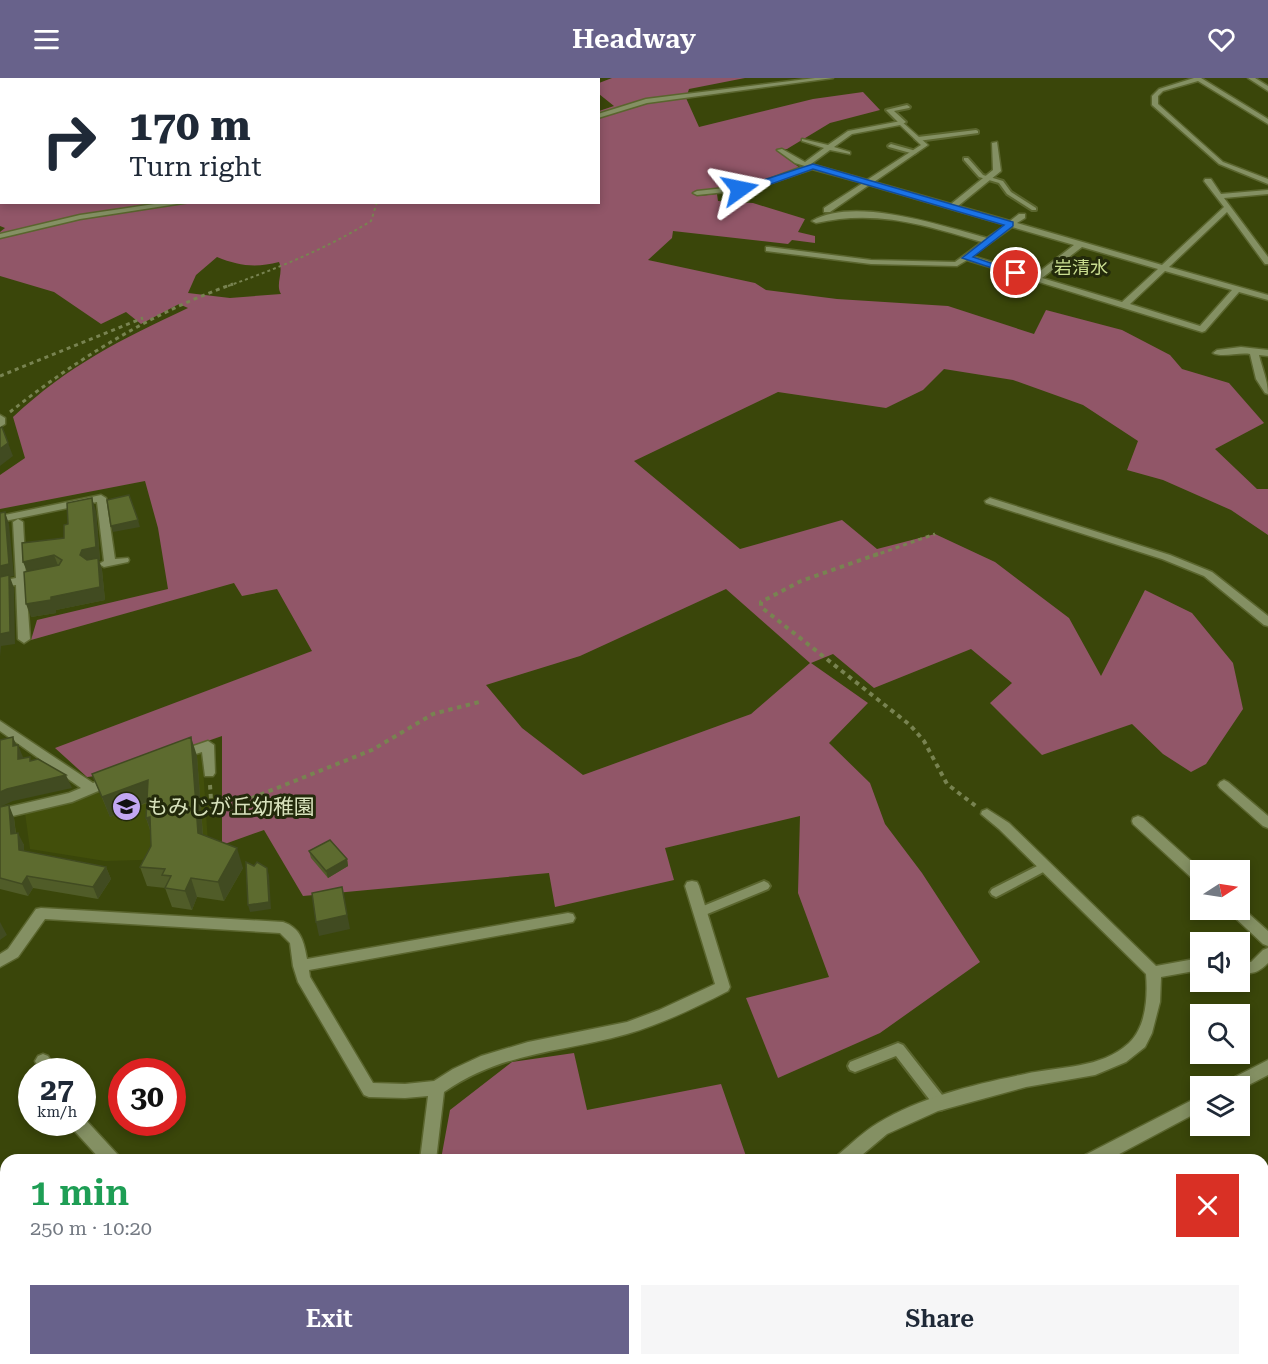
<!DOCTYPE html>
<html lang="en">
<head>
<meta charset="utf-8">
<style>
	body { margin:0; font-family:"Roboto Serif","Noto Sans JP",serif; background:#f6f6f7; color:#1f2937; height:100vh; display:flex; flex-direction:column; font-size:22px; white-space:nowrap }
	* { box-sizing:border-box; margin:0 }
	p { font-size:20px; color:#747a83 }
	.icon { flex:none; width:33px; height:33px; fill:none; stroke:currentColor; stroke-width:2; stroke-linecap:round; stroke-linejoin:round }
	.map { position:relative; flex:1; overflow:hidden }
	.side { position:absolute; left:0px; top:1076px; width:1269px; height:212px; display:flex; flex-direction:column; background:#fff; border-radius:18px 18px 0 0; box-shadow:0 3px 9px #0003 }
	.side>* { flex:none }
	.hud { position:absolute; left:0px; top:0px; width:600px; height:126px; box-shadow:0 3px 9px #0003; background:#fff; color:#1f2937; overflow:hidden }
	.needle { width:39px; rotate:78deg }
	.tools { position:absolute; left:1190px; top:782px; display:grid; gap:12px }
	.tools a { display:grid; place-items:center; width:60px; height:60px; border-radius:0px; background:#fff; box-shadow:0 3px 9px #0003; font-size:30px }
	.speed { position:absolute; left:18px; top:980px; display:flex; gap:12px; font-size:30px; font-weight:700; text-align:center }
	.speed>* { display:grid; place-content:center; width:78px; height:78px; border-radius:50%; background:#fff; box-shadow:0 3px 9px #0003; line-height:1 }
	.speed small { font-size:15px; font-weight:400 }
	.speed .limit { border:9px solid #d22; background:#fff; color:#111 }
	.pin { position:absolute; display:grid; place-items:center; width:51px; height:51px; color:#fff; margin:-26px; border:3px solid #fff; border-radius:50%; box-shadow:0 2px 6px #0007 }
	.me { position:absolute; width:66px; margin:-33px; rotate:78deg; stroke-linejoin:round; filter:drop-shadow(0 0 4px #0008) }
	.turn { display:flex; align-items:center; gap:21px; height:126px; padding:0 30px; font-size:27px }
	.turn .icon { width:78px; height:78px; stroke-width:2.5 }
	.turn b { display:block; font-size:42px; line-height:51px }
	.round { display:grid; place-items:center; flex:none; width:63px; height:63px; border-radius:0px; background:#f6f6f7 }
	.headline { display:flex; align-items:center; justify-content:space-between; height:102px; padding:0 30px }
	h1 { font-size:36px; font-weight:600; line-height:45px; color:#1e9e55 }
	.action { display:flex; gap:12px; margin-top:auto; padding:12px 30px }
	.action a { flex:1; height:69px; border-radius:0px; background:#68628b; color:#fff; font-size:24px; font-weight:600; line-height:69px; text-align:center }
	.action a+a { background:#f6f6f7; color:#1f2937 }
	header { display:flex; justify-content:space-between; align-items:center; height:78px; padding:0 30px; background:#68628b; color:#fff; font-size:27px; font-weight:600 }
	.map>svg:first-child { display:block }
</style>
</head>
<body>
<header><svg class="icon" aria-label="menu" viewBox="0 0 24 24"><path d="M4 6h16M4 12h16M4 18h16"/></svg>Headway<svg class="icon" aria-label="heart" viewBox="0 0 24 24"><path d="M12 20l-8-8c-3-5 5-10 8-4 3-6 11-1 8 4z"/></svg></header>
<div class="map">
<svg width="1268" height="1286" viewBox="0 0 1268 1286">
	<rect width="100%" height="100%" fill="#3a460a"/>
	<path fill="#424f0b" d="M202,674L209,780L105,783L30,771L25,735L68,723Z"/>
	<g fill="#915668" fill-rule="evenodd">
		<path d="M612,0H745L689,11L686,20L699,49L813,21L863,14L880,32L830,45L787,71L776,72L800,90L749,107L694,113L699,118L717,116L718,123L753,125L805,141L798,154L815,158V165L792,162L788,166L673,153L672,160L648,182L755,205L766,212L837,221L948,228L1034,256L1046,232L1122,252L1170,277L1182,291L1229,305L1264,345L1215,371L1257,411H1268V457L1231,432L1163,402L1127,392L1138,363L1083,327L1013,302L944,291L923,312L886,330L778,314L634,383L740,471L842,442L877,471L935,456L995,484L1069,540L1101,598L1145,512L1192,535L1233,585L1243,631L1206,686L1191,694L1163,676L1132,646L1042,677L990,625L1012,605L971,571L874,610L833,576L811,585L868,625L829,665L870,705L885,746L922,795L980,884L880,955L778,1000L746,920L829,899L798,815L800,738L665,770L674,802L555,829L549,795L303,818L264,752L222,767V658L113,696L87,699L55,670L312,573L277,511L242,518L234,505L31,562L37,542L168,511L158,450L145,403L0,431V397L25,380L13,339C69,287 120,262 188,230L179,226L141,246L126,234L101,246L54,214L0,198V154L5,150L0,148V53L2,124H598L599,33L614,28L599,16V5ZM217,179C239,188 256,190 279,184C284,195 275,206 281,216L230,220L188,215L196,197ZM726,511L810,585L751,636L583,697L522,650L486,607L580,578Z"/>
		<path d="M574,975L587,1032L721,1006L747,1081H441L450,1032L512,984Z"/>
	</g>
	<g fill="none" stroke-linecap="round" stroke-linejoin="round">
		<defs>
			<g id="service">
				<path d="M907,27L910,29L909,30L894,33L906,44L901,47L886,32Z"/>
				<path d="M976,52L978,53V55L918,63L915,61L918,59Z"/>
				<path d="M891,66L916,73L917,74L914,76L889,69L888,68Z"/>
				<path d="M964,80H968L983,97L1003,103L1011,114L1036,130V132H1032L1007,116L999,105L979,99L964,82Z"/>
				<path d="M1045,784L1049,785L1051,788L1049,791L1000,817L996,819L992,817L990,814L992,811Z"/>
				<path d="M764,803L768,805L770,808L768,811L700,839L696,837L694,834L696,831Z"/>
				<path d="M898,965L903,967L946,1022L948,1026L946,1030L941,1032L936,1030L896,978L855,994L850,992L848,988L850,984Z"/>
				<path d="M1263,1182L1268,1184V1200L1263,1198Z"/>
				<path d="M1241,1281H1262L1264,1286H1243Z"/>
			</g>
			<g id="minor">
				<path d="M815,0H833L647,25L598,40V36L646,21Z"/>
				<path d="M1194,0H1201L1268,41V46L1198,3L1163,13L1158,18V26L1223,84L1268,101V106L1219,86L1152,27V18L1159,11Z"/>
				<path d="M1248,0H1255L1268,8V13Z"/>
				<rect x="0" y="30" width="2" height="4"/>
				<path d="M901,43L928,67L874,104L951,126L993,92L992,65L997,64L1001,93L958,128L1010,143L1019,136H1025V140L1017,145L1162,187L1224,129L1204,103L1205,101H1211L1221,116L1268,112V116L1224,120L1268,179V186H1265L1227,134L1169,189L1268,217V222L1239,214L1205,253L1202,254L967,182L957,188L871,186L766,173V169H769L871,182L955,184L982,164C925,147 876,131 816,145L812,143C855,118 942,148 987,160L1006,147L869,107L830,134H824V130L863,105L812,91L754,111L697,117L693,115L697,113L753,107L805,88L795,85L777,72L782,71L805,84L824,70L802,63V61L828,67L848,53ZM900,47L921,67L867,102L811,86L830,72L850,76V74L834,69L852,56ZM1012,149L1074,167L1035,197L972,178ZM1082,169L1158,191L1122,224L1042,200ZM1165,193L1232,212L1200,248L1130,226Z"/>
				<path d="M168,124H190L80,141L0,160V156L80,137Z"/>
				<path d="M1241,269L1268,272V278L1259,277C1262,290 1268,303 1268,316L1265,315L1256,301L1250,276C1239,274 1222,280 1213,275L1217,272Z"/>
				<path d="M0,337L5,340V346L0,349Z"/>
				<path d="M101,417L106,420L115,481L128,480L129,482L128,484L104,489L99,486L104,483L97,424L0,444V438Z"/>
				<path d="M990,420L1170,477L1212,494L1268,538V548L1264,547L1204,498L1162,481L986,425L985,423Z"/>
				<path d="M18,441L23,444L26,499L39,496L44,499L43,501L26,505L30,561L24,565L18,561L16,507L0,509V503L16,500L13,444Z"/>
				<path d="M0,643L93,705L111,698L115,700L117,703L115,706L72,724L0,741V731L69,715L81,710L0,653Z"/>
				<path d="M208,663L214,667L215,695L213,698H205L202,674L180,681L174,677L176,674Z"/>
				<path d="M1224,702L1228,704L1268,738V750L1263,748L1220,710L1218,707L1220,704Z"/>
				<path d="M987,731L1009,745L1156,888L1200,880V892L1161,899L1160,924L1152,955L1145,969L1126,984L1095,997L1026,1009L938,1033L887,1056L856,1082H836L838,1077C851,1066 863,1054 878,1045C921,1019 975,1006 1025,996C1060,988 1101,991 1129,965C1146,949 1148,919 1146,896L999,751L981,736L982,733Z"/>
				<path d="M1138,738L1143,740L1201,792L1200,804L1195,803L1133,746L1132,743L1133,740Z"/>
				<path d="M692,803L697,804L699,808L730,909L728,913C695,930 662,946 627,956C560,975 504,973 444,1014L436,1082H420L428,1018L405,1020L369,1019L364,1017L298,904L293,888L290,865L280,855L45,841L18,879L0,889V876L8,871L36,831L41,830L283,844C301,850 304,864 307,881L568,835L573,836L575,840L573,844L568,845L309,892L310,899L373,1005L405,1006L434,1003L453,991L481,978L528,964L627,944L659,932L715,906L685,808L687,804Z"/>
				<path d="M1239,827L1268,853V868L1263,866L1230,835L1228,831H1239Z"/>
				<path d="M1268,870V885C1258,895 1253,896 1239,895V883L1251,884L1263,872Z"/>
				<path d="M43,976L48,978L56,993H40L35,983L38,978Z"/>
				<path d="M1268,982V997L1239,1012V1008H1224L1227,1003Z"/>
				<path d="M1200,1018V1033L1108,1082H1083L1085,1077Z"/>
				<path d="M83,1039L118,1077L120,1082H101L71,1049L69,1044H82Z"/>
				<path d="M407,1281H425L427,1286H409Z"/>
				<path d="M720,1281H738L736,1286H718Z"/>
				<path d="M816,1281H835L833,1286H814Z"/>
			</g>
		</defs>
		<use href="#service" stroke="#5a652e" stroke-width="4"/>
		<use href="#minor" stroke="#5a652e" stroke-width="3"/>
		<path stroke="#788351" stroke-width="2" stroke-dasharray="3 3" stroke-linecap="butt" d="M228,208C278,190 326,171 371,143L377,124"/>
		<g stroke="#788351" stroke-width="3" stroke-dasharray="4 4" stroke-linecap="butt">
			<path d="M0,298L143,240"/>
			<path d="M10,334C77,281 151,235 233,206"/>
			<path d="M873,478L935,456"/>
		</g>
		<g stroke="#788351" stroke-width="4" stroke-dasharray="4.5 4.5" stroke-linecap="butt">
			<path d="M878,476L801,503L761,524V529L910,647L924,663L947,706L977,729"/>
			<path d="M210,707L212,736L372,672L433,636L479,624"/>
		</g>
		<use href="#service" fill="#849063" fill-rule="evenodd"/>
		<use href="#minor" fill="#849063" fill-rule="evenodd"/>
	</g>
	<g fill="#505c28">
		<path d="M96,433L100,482H99L102,492L105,522L56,532V535L31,539L27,494Z"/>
		<path d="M197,678L203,757L243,790L224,823L197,819L192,832L172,829L165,810L147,808L140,789L151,768L150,752L146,740L147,725L110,739L92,696Z"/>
		<path d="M0,729L14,740L16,755L24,767V773L106,789L111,801L98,821L33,810L28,818L0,811Z"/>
		<path d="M309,773L347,781L348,788L328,800L311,780Z"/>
	</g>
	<g fill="#414b21">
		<path d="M8,365L13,378L0,388V371Z"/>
		<path d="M92,420L96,433L100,482H99L102,492L105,522L56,532V535L31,539L26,526L51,519L86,485L80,477Z"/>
		<path d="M5,434L9,446L14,498L10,499L14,510L15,566L1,568L0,579V488Z"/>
		<path d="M138,442L140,449L113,454L111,448Z"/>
		<path d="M54,477L59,490L28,496L23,484Z"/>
		<path d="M13,659L18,671V667L23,679L24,694L13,668Z"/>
		<path d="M191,659L197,678L204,774L198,755Z"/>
		<path d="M66,697L72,710L13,723L0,729V714L7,711Z"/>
		<path d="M148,702L155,721L110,739L102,719Z"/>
		<path d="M9,727L14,740L17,768L11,756Z"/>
		<path d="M150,739L153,759L146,740Z"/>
		<path d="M18,755L24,767V785L19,772Z"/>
		<path d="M237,770L243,790L224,823L218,804Z"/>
		<path d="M347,781L348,788L328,800L326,793Z"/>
		<path d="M106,789L111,801L98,821L93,809Z"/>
		<path d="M267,790L269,797L271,831L250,834L248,827Z"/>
		<path d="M27,798L33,810L28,818L22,806Z"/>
		<path d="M191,800L197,819L192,832L185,813Z"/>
		<path d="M342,809L350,851L319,858L316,844Z"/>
		<path d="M0,844L7,857L0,862Z"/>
	</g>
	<g fill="#5d6b2f" stroke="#414b21" stroke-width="1.5">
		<path d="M2,349L8,365L0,371V350Z"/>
		<path d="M129,417L138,442L111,448L107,422Z"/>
		<path d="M92,420L96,469L82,472L80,477L87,482L98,480L100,509L51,519V522L26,526L24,494L59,487L62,482L54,477L23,484L22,465L64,460V447L68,446L67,425Z"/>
		<path d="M5,434L9,486L0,488V435Z"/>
		<path d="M9,497L10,554L0,556V499Z"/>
		<path d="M13,659V668L18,667V681L30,679V683L38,681L66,697L7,711L0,714V662Z"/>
		<path d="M191,659L198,755L237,770L218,804L191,800L185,813L165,810L171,798L162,797L165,791L140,789L151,768L150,739L146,740L148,702L102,719L92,696Z"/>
		<path d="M9,727L11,756L18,755L19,772L106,789L93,809L27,798L22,806L0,800V729Z"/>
		<path d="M330,762L347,781L326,793L309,773Z"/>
		<path d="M246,784L254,788L257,784L267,790L269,824L248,827Z"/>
		<path d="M342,809L347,837L316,844L312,815Z"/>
	</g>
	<path fill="#1a73e8" stroke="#114b97" stroke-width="1.5" d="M813,86L1013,144V148L973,179L1020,195L1013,197L962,180L1004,147L813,91L757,111L740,113L736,111Z"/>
	<defs>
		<symbol id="school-disc" viewBox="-11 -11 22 22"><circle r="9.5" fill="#c2a7f2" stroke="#232a0b"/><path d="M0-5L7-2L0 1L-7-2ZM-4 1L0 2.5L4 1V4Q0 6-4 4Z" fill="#111"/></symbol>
	</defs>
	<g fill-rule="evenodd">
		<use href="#school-disc" x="110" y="712" width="33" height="33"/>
	</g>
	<g text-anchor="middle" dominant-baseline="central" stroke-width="6" stroke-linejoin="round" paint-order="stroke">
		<g font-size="18" fill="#cade91" stroke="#232a0b">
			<text x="1081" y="189">岩清水</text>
		</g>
		<g font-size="21" fill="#d8e2bd" stroke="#232a0b" text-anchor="start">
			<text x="147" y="729">もみじが丘幼稚園</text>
		</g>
	</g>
</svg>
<div class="tools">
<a><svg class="needle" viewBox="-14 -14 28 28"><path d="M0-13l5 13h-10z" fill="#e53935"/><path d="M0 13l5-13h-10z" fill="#747a83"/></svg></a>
<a><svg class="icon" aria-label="sound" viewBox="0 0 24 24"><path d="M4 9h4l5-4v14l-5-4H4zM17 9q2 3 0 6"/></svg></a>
<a><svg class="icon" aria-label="search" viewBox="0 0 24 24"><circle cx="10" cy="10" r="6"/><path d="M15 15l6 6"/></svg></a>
<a><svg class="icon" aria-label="layers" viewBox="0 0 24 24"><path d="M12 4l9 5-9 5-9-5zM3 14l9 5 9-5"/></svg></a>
</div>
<div class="speed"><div>27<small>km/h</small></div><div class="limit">30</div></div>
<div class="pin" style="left:1016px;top:195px;background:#d93025"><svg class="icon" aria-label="arrive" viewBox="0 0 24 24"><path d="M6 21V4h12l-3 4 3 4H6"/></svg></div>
<svg class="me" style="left:740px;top:111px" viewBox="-20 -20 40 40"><path d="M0-17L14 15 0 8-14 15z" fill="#1a73e8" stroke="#fff" stroke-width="4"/></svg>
<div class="hud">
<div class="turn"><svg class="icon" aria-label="right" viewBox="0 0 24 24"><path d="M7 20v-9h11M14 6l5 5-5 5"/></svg><div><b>170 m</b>Turn right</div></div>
</div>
<section class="side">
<div class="headline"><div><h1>1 min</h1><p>250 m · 10:20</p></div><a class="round" style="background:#d93025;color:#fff"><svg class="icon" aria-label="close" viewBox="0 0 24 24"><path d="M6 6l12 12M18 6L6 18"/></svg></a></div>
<div class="action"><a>Exit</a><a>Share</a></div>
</section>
</div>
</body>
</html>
